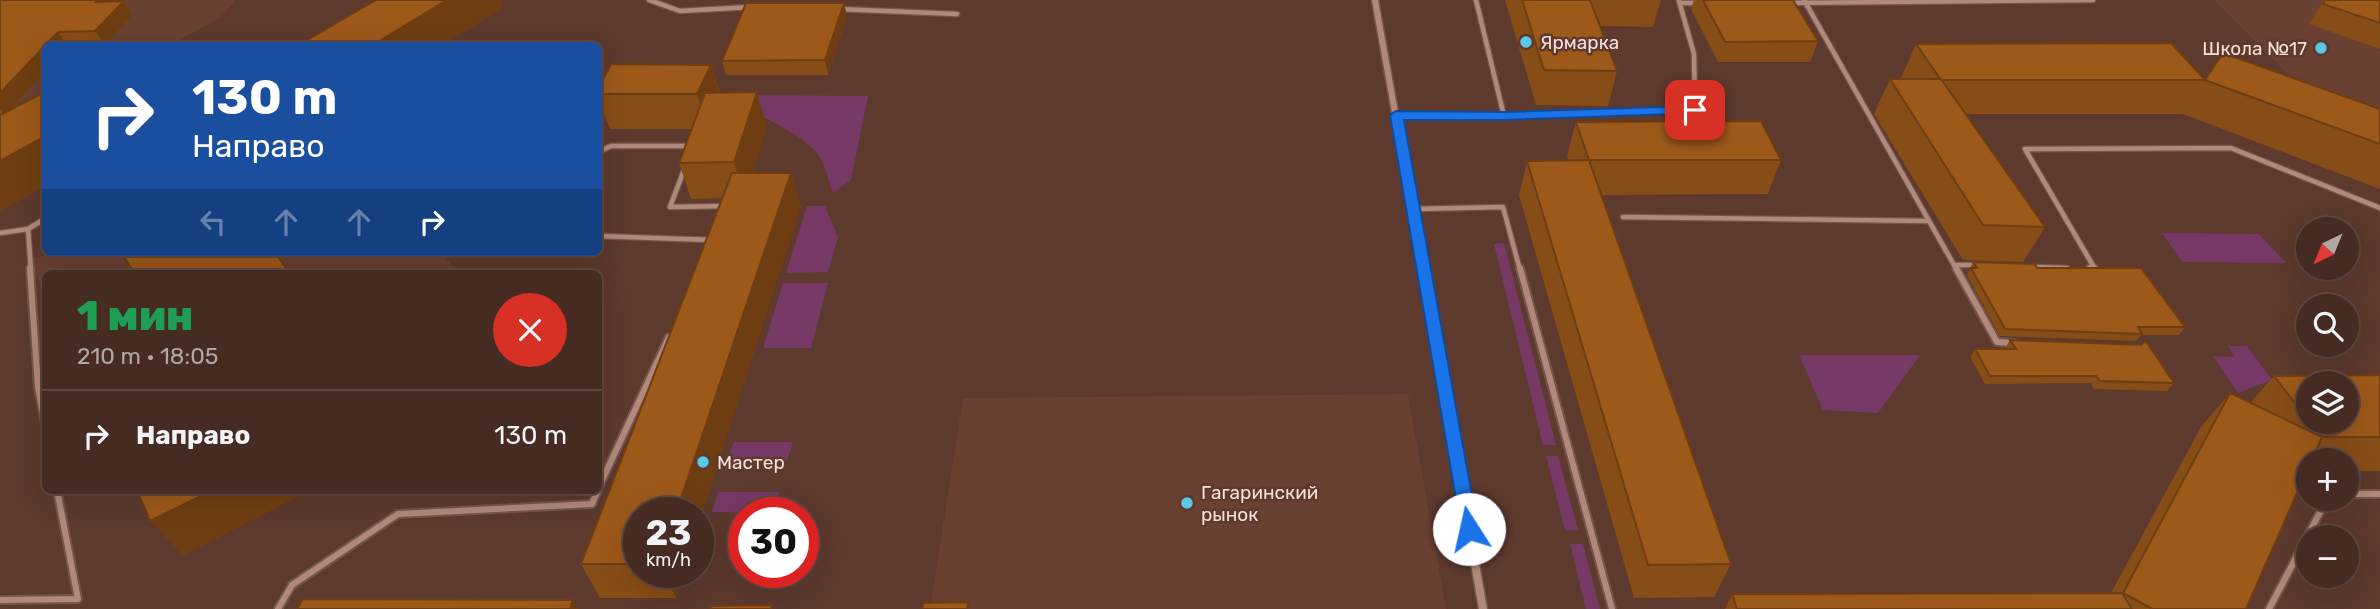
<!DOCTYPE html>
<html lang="ru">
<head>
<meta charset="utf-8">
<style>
	body { margin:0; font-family:Rubik,sans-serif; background:#4d332a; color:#f1f3f6; height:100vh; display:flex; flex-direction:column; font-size:26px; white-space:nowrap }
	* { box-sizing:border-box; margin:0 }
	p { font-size:23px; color:#b0a7a5 }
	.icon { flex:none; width:38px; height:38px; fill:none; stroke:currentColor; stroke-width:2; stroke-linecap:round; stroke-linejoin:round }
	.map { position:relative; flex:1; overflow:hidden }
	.details { position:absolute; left:42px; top:270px; width:560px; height:224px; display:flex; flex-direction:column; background:#462b22; border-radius:10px; box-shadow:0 7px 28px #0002,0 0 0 2px #5e4740 }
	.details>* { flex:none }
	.top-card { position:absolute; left:42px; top:42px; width:560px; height:214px; border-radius:10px; box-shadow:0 7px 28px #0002,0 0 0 2px #5e4740; background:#1a4fa0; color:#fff; overflow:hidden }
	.needle { width:46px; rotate:223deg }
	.buttons { position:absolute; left:2296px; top:217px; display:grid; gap:14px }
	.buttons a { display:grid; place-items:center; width:63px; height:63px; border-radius:50%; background:#462b22; box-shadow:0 7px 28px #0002,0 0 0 2px #5e4740; font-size:35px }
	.speed { position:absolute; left:623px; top:497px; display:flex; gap:14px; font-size:35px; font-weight:700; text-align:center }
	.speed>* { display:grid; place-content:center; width:91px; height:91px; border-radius:50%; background:#462b22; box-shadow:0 7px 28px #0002,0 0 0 2px #5e4740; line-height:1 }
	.speed small { font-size:18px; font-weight:400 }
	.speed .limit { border:10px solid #d22; background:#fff; color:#111 }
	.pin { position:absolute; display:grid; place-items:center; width:60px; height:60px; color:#fff; margin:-30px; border-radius:14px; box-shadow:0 4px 10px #0006 }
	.me { position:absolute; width:77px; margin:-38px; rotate:350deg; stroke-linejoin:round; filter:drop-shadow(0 0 5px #0008) }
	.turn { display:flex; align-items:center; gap:24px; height:147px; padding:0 35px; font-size:32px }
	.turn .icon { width:91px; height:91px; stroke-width:2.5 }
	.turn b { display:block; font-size:49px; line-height:60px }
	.lanes { display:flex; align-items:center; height:66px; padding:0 35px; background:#0003; justify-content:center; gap:35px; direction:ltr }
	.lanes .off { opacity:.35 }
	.round { display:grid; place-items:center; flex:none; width:74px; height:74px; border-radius:37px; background:#4d332a }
	.head { display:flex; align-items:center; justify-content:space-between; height:119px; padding:0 35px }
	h1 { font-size:42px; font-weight:800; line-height:52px; color:#1e9e55 }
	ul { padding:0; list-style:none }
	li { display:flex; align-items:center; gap:21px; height:91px; padding:0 35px; border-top:2px solid #5e4740 }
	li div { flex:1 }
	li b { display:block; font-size:26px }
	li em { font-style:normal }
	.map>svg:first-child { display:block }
</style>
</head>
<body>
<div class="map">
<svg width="2380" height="609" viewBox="0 0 2380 609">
	<rect width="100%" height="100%" fill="#5d392e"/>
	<g fill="#6a4032">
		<path d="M0,0H236L220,18L170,45L46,46L45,114L9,134Z"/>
		<path d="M2214,0H2380V120L2309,95Z"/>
		<path d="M53,252H440L459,273H46L45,299L31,260Z"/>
		<path d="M1408,394L1446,609H930L963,398Z"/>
	</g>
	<g fill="#773966">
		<path d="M729,95L868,96L851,180L833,193C828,180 825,162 816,152C799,131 753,115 729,95Z"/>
		<path d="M807,206H825L838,237L828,272L786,273Z"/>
		<path d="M2162,233L2259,234L2286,263L2182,262Z"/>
		<path d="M1504,243L1556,445H1543L1494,244Z"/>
		<path d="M783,283H828L811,348H763Z"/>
		<path d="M2228,346H2247L2272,380L2238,393L2213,356L2235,357Z"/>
		<path d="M1799,355H1920L1878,413L1823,410Z"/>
		<path d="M734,442H793L787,461H727Z"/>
		<path d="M1546,456H1558L1578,530L1565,531Z"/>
		<path d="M718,492H779L774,512H712Z"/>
		<path d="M1570,544H1583L1600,609H1586Z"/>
	</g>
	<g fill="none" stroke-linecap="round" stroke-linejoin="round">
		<defs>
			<g id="lane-far1">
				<path d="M649,0L680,11L751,7"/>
				<path d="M1476,0L1504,116"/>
				<path d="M1804,0L1954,265H1976"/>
				<path d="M1680,3H1698"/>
				<path d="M1788,3L2093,0"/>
				<path d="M838,9L957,14"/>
				<path d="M1396,115L1504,116L1695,110L1694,54L1679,1"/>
				<path d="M598,152L611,146H692"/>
				<path d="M684,170L670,207L726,206"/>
				<path d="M1413,209L1503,207L1520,270"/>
				<path d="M1623,217L1927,221"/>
				<path d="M28,229L31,270"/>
				<path d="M0,233L28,229L46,218"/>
				<path d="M598,236L712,240"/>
				<path d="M1954,265L1957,270"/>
				<path d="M2031,267L2067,268"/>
				<path d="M2090,268L2095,269L2025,149L2231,148L2380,208"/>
			</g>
			<g id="lane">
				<path d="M30,268L38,387L46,429"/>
				<path d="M1520,268L1612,609"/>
				<path d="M1956,268L1997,342L2014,343"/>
				<path d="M2090,268H2094"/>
				<path d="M598,489L669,337"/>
				<path d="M2347,494H2380"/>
				<path d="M0,600L78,599L57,490"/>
				<path d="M278,609L292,585L398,514L592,504L598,490"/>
				<path d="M2269,609L2327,499"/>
			</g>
			<path id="street-far1" d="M1375,0L1423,270"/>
			<path id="street" d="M1423,268L1483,609"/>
		</defs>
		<use href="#lane-far1" stroke="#73554c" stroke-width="7"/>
		<use href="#lane" stroke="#73554c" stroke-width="10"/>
		<use href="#street-far1" stroke="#73554c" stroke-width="9"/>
		<use href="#street" stroke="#73554c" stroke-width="11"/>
		<use href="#lane-far1" stroke="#b1887b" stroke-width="4.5"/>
		<use href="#lane" stroke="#b1887b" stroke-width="6"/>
		<use href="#street-far1" stroke="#b1887b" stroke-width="6"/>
		<use href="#street" stroke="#b1887b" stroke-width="8"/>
	</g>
	<g fill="#874d16" fill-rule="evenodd">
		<path d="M0,0H121L120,1H124L133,15L105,45L46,46V71L11,109L46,91V185L0,211Z"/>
		<path d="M1505,0H1661L1653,27L1600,26L1617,71L1608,106L1536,105Z"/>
		<path d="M1694,0H1793L1818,41L1810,62H1718L1691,9Z"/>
		<path d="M2324,0H2380V49L2309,24Z"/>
		<path d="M844,3L847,17L828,75H726L722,61Z"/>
		<path d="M1916,44L2205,80L2380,109V189L2183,114H1966L2045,227L2023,262L1963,260L1874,114L1890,79H1902L1901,78Z"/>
		<path d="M711,65L720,93L767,127L752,173H791L801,207L639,513V572H684L676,598H600L581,564L723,198L691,199L679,163L692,129H610L598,100V89Z"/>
		<path d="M1576,122L1781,160L1768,194L1601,195L1731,564L1714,597L1634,598L1519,195L1527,161H1569L1567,156Z"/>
		<path d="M1973,262L2037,268L2185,327L2179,335H2141L2136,341L2000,336L1967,275Z"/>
		<path d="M2010,340L2174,383L2167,391L2094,389L2091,383L1985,384L1970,357L1975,349H2006L2005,348Z"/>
		<path d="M2380,375V471H2347V460H2308V471H2307L2246,609H1725L1732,594L2111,593L2201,427L2230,393L2251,402L2274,376ZM2308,383L2347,422H2308Z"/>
	</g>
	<g fill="#6e3e12">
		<path d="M98,0H121L106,16L96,2Z"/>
		<path d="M447,0H502L504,7L442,46H371Z"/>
		<path d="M124,1L133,15L105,45L95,31Z"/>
		<path d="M844,3L847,17L828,75L825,60Z"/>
		<path d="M58,32L68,46H46V71L5,115L0,109V93Z"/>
		<path d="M711,65L721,99L709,129L697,94Z"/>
		<path d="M757,92L767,127L745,198L734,162Z"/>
		<path d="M46,136V185L0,211V161Z"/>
		<path d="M791,173L801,207L698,527V513H676Z"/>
		<path d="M213,490H311L183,556L150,521Z"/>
		<path d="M663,572H684L676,598Z"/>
		<path d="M573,600L579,609H570Z"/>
	</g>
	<g fill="#9d5919" stroke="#6e3e12" stroke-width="2">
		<path d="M0,0H98L96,2L124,1L95,31L58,32L0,93Z"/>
		<path d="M376,0H447L371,46H297Z"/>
		<path d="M1522,0H1590L1617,71L1544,70Z"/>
		<path d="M1703,0H1793L1818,41L1725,42Z"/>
		<path d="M2325,0H2380V23L2323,4Z"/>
		<path d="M746,3H844L825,60L722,61Z"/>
		<path d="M2171,43L2205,80L2223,53L2380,109V144L2205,80H1941L1916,44Z"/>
		<path d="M611,64L711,65L697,94H598V89Z"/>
		<path d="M1890,79H1941L2045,227L1983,225Z"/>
		<path d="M46,91V136L0,161V115Z"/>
		<path d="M757,92L734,162L679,163L705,93Z"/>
		<path d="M1761,121L1781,160H1589L1576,122Z"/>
		<path d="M1589,160L1731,564L1648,565L1527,161Z"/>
		<path d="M732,173H791L676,513H639V564H581Z"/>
		<path d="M129,252H275L289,273H134L125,258L131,256Z"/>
		<path d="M1973,262L2035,264L2037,268H2141L2185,327H2138L2142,334L2005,329L1971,268H1977Z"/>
		<path d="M2010,340L2141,345L2146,341L2174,383L2100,381L2096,376H1990L1975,349H2016Z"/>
		<path d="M2380,375V437H2322L2312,460H2308V468L2246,609H2152L2123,593L2230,393L2322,437L2310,422H2347V383H2308V420L2274,376Z"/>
		<path d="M137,490H213L150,521Z"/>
		<path d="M2122,593L2132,609H1737L1732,594Z"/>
		<path d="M303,599L573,600L570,609H297Z"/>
		<path d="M968,602L967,609H922L923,603Z"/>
		<path d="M772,605L771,609H711V606Z"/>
	</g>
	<path fill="#1a73e8" stroke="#114b97" stroke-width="2" d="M1695,106L1700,107V113L1504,120H1404L1478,529L1475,534L1469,537L1462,534L1390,115L1396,111L1504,112Z"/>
	<g fill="#5ac8e6" stroke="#5d392e" stroke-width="2.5">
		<circle cx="1526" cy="42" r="7"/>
		<circle cx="2321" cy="48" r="7"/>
		<circle cx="703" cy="462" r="7"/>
		<circle cx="1187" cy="503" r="7"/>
	</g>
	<g text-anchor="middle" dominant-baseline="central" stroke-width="5" stroke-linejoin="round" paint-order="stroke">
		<g font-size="19" fill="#f6dfd8" stroke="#5d392e" text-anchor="start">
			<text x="1540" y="42">Ярмарка</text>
			<text x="2307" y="48" text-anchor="end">Школа №17</text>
			<text x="717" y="462">Мастер</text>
			<text x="1201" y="492">Гагаринский<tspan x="1201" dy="22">рынок</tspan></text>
		</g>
	</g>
</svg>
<div class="buttons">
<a><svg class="needle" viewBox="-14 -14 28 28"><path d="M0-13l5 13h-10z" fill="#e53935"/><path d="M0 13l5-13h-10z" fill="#b0a7a5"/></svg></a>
<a><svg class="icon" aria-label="search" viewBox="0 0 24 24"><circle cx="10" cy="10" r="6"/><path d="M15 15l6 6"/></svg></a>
<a><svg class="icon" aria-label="layers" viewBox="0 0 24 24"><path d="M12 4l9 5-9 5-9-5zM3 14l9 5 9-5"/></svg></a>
<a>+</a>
<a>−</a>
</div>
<div class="speed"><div>23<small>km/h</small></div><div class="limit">30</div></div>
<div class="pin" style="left:1695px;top:110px;background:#d93025"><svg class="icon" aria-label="arrive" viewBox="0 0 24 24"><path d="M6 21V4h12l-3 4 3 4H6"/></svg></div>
<svg class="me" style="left:1469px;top:529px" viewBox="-20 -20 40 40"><circle r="19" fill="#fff"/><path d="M0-13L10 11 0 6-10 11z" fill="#1a73e8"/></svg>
<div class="top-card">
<div class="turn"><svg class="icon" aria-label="right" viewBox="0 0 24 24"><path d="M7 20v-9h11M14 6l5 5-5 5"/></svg><div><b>130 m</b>Направо</div></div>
<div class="lanes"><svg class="icon off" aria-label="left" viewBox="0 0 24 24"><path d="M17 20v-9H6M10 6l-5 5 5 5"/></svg><svg class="icon off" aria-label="ahead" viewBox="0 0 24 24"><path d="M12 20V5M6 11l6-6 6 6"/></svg><svg class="icon off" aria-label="ahead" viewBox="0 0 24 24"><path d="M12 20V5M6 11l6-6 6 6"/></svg><svg class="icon" aria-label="right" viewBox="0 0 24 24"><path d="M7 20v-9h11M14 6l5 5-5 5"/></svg></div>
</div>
<section class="details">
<div class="head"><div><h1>1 мин</h1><p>210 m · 18:05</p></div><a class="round" style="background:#d93025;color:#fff"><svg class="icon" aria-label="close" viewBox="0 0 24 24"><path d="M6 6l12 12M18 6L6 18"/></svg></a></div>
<ul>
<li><svg class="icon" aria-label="right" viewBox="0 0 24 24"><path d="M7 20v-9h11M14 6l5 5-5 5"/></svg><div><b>Направо</b></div><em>130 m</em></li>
</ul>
</section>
</div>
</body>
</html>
